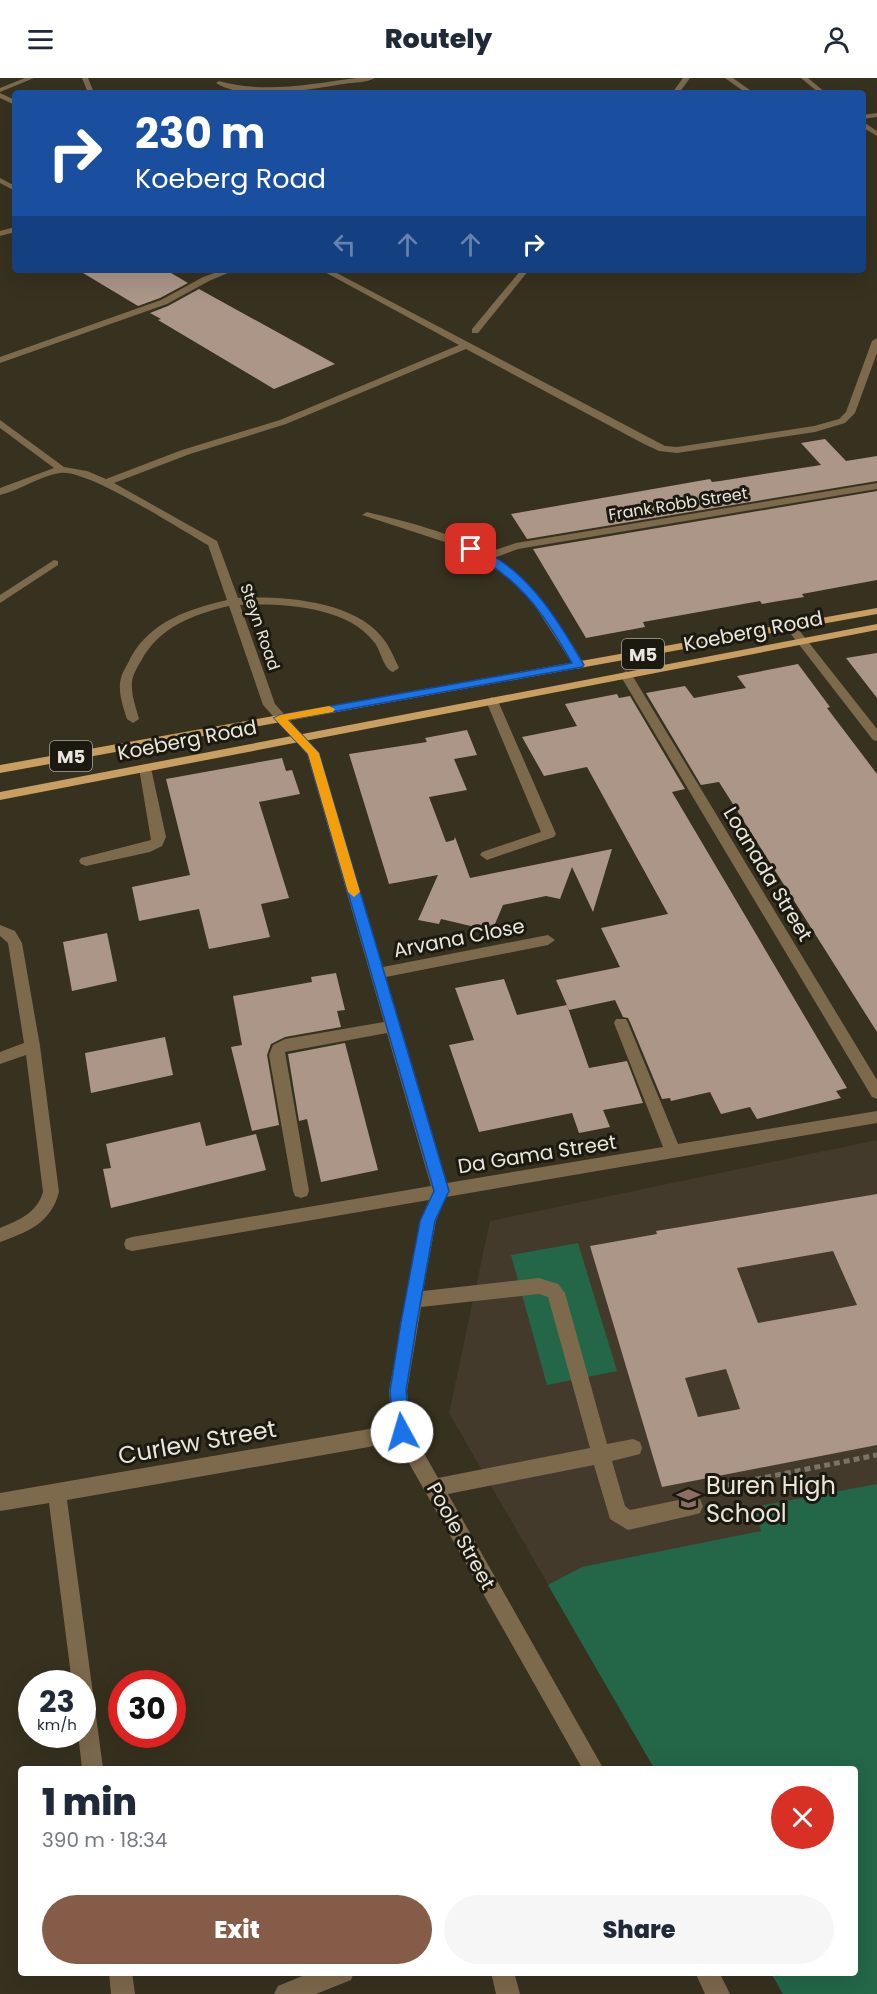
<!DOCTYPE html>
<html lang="en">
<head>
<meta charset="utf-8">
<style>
	body { margin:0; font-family:Poppins,sans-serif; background:#f6f6f7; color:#1f2937; height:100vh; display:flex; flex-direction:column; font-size:22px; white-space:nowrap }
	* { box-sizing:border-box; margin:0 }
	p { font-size:20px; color:#747a83 }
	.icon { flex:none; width:33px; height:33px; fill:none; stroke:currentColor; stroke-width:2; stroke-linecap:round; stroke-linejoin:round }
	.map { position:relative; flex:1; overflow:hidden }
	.side { position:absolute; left:18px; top:1688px; width:840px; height:210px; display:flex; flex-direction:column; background:#fff; border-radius:6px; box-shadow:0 6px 24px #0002 }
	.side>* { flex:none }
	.banner { position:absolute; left:12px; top:12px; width:854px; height:183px; border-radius:6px; box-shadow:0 6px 24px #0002; background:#1a4fa0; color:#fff; overflow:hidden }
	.speed { position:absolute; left:18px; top:1592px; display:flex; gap:12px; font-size:30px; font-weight:700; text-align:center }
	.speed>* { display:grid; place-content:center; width:78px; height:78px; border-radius:50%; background:#fff; box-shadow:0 6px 24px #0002; line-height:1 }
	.speed small { font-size:15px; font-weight:400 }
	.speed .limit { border:9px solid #d22; background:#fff; color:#111 }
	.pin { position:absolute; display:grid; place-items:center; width:51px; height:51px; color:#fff; margin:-26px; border-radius:12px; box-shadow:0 3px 9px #0006 }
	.me { position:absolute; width:66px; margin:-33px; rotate:354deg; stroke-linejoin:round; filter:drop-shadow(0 0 4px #0008) }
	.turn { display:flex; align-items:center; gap:21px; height:126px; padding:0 24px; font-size:27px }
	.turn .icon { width:78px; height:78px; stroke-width:2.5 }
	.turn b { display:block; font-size:42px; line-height:51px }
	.lanes { display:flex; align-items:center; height:57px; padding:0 24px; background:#0003; justify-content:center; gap:30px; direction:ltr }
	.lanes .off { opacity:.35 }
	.round { display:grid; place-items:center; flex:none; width:63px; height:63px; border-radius:32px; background:#f6f6f7 }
	.overview { display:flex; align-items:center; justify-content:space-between; height:102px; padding:0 24px }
	h1 { font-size:36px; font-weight:800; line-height:45px }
	.primary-button { display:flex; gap:12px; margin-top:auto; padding:12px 24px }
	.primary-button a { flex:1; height:69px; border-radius:36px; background:#845c47; color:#fff; font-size:24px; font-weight:800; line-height:69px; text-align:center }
	.primary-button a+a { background:#f6f6f7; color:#1f2937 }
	header { display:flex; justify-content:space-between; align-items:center; height:78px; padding:0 24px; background:#fff; font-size:27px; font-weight:800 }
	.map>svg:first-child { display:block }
</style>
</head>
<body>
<header><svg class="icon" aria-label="menu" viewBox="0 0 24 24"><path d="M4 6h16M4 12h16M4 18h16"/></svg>Routely<svg class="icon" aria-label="person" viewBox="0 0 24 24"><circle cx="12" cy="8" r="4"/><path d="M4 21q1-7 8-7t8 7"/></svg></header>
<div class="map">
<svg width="877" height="1916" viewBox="0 0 877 1916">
	<rect width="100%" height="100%" fill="#37311f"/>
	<path fill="#443a2b" d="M877,1062V1916H783L771,1895L855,1894V1690H654L449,1335L490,1143Z"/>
	<g fill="#236748">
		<path d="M578,1165L617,1293L547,1307L511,1177Z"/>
		<path d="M877,1406V1916H783L771,1895L855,1894V1690H654L548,1507L582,1489L761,1453L754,1429Z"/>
	</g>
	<g fill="#ab9688" fill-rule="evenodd">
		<path d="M78,192H166L188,205L160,220L138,228Z"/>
		<path d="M199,211L335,286L274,311L158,242L161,241L150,235L168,228Z"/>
		<path d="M825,361L846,383L877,378V403L527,461L511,436L710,401L712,404L720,403L821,387L801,365Z"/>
		<path d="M877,413V502L802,516L804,519L779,523L762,526L760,523L671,539L643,544L645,549L586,560L533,471Z"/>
		<path d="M877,575V620L846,580Z"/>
		<path d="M798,586L830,629L827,630L877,696V954L719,704L701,707L646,615L685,608L694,620L746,610L737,598Z"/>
		<path d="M617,616L619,620L630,618L685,711L672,714L847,1010L836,1013L841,1020L757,1041L750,1029L721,1036L710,1014L671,1023L670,1020L662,1021L630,944L628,940L623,939L615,922L569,932L556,902L620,889L601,850L668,836L587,689L544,698L522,659L577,648L565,626Z"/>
		<path d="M467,652L477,677L454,681L467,712L429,719L446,764L454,762L455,759L470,800L612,771L593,834L572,789L560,821L546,818L503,827L492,853L441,841L439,846L418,842L438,797L389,806L349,676L427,664L425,660Z"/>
		<path d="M282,680L286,693L292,692L300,716L259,724L289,820L261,826L270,859L209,871L199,831L139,843L132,809L190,797L166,701Z"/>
		<path d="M107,855L117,903L72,913L63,864Z"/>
		<path d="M336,895L345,932L337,933L341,949L285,959L271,966L267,977L279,1047L252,1053L231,969L242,967L233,918L312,904L311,899Z"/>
		<path d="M504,901L517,937L567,927L589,990L627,983L643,1025L603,1032L610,1049L579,1055L572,1035L479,1054L449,967L474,962L455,910Z"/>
		<path d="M165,959L173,997L91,1015L85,975Z"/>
		<path d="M345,965L378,1092L321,1104L307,1041L299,1043L288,976Z"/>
		<path d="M200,1044L206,1068L256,1056L266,1092L111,1130L103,1091L111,1090L106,1066Z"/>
		<path d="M877,1116V1367L662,1409L590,1168L657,1156L656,1153ZM833,1173L857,1227L758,1245L737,1190ZM726,1291L740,1331L698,1339L685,1300Z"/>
	</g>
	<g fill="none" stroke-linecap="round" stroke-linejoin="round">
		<path stroke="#797464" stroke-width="5" stroke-dasharray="6 4" stroke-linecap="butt" d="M708,1414L712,1410L877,1377"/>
		<g fill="#7d694c" fill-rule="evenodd">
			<path d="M25,0H34L0,14V10Z"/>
			<path d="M82,0H88L94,15H88Z"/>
			<path d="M356,0H375C367,5 354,4 344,6C310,11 245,24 216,5L219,3C263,16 311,6 356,0Z"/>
			<path d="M683,0H690L679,15H672Z"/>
			<path d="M725,0H733L754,15H746Z"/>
			<path d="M801,0H808L826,15H819Z"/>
			<path d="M0,15L15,22V27L0,20Z"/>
			<path d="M877,35V39L862,41V37Z"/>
			<path d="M862,43L877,53V58L862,49Z"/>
			<path d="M0,100L15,108V113L0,105Z"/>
			<path d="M15,149V154L0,158V153Z"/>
			<path d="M223,192H235L209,203L167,226L0,285V279L161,222L203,199Z"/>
			<path d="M321,192H331L665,368L677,369L814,348L839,341L846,334L872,263L877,260V275L855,335L845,345L815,354L677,375L659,373L644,366L466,271L286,346L190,376L114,405L217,463L238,520C281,518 351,522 381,558C389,567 394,579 399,590L393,594C383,591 381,572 374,564C347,528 281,525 240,527L275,626L319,675L383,889L548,857L555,862L548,867L386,899L447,1105L663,1069L614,945L616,941H626L628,945L678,1066L877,1033V1045L446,1119L436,1143L423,1213L539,1200L558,1206L565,1215L607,1366L633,1361L640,1364L642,1370L640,1376L612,1383L625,1428L630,1432L693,1419L700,1421L703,1428L700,1435L693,1437L628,1452L610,1441L594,1387L448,1416L603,1690H582L397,1364L67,1422L103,1690H82L78,1656H82V1605H72L49,1425L0,1433V1415L392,1347L389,1313L420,1143L429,1122L132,1173L126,1171L124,1166L126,1161L132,1159L431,1108L387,955L285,974L309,1113L307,1118L301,1120L295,1118L293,1113L269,977L273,967L285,961L384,944L307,676L263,627L229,528C194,536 159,549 141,583C137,590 133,596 132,604C131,617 136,629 139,641L133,645L127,641C123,629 119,617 120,605C121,595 127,588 131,579C151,543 189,531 227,522L208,467C181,452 86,390 60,395C40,398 20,412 0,417V410L54,390L0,350V342L64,389L87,393L106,401L182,372L280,342L459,267ZM539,1216L548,1219L590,1370L438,1400L411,1352L407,1313L421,1229Z"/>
			<path d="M521,192H529L478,255H472V251Z"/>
			<path d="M877,405V411L518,471L494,480C536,505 560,546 585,587L579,591L575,590L533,525L509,501L491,488L451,466L362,437L367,434C408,444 450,454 486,475L516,465Z"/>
			<path d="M54,482L58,483V487L0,525V517Z"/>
			<path d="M791,546L795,547L877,651V663L873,662L787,551L785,549Z"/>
			<path d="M626,593L632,597L877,1002V1021L872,1019L620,597Z"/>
			<path d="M492,619L498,623L556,756L554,759L487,782L480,777L482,774L541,754L486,623Z"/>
			<path d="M145,686L151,690L166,759L162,768L150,774L86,788L81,786L79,783L81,780L151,762L139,690Z"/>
			<path d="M0,847L15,853L22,865L40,968L59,1114C51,1145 28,1154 0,1164V1150C19,1142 37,1135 43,1114L26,977L0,986V974L24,965L8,865L0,858Z"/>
			<path d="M109,1894H132L135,1916H111Z"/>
			<path d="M312,1894H354L351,1902L316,1916H274L278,1908Z"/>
			<path d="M491,1894H514L520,1916H496Z"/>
			<path d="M695,1894H719L730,1916H705Z"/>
		</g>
		<g fill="#c89e61" fill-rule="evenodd">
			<path d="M877,530V536L0,695V687Z"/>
			<path d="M877,546V552L0,722V714Z"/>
		</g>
	</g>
	<path fill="#1a73e8" stroke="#114b97" stroke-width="1.5" d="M471,468C525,486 557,541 584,587L582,589L288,642L319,675L449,1113L435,1143L417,1244L406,1313L411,1354L408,1360L402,1362L397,1360L394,1354L390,1313L401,1244L420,1143L434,1113L308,676L274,640L280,637L572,585C553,552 534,520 503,496C493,487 479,481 467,474L466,471Z"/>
	<path fill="#f59e0b" d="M329,628L335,631L333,634L288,642L319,675L360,814L354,819L348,814L308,676L274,640L280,637Z"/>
	<defs>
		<symbol id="school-bare" viewBox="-9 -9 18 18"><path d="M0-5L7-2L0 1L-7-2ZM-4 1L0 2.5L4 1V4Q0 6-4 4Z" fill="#8d6e63" stroke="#1c1911" stroke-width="2.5" paint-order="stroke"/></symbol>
	</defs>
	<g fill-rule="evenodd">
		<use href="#school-bare" x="672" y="1404" width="33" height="33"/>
	</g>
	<g text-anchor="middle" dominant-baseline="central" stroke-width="6" stroke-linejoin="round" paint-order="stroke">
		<g font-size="16" fill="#eae6db" stroke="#1c1911">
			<text transform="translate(678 426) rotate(-9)">Frank Robb Street</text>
			<text transform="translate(260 549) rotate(71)">Steyn Road</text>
		</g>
		<g fill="#1c1911" stroke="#aca89e" stroke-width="1.5">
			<rect x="622" y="561" width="42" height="30" rx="4.5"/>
			<rect x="50" y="663" width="42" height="30" rx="4.5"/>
		</g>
		<g font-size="18" font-weight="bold" fill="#eae6db">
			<text x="643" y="576">M5</text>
			<text x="71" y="678">M5</text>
		</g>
		<g font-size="20" fill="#eae6db" stroke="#1c1911">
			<text transform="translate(753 553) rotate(-11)">Koeberg Road</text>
			<text transform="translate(187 662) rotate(-11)">Koeberg Road</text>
			<text transform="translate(768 796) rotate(59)">Loanada Street</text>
			<text transform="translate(459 860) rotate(-11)">Arvana Close</text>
			<text transform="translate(537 1076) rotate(-9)">Da Gama Street</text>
			<text transform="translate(461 1458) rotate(61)">Poole Street</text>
		</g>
		<g font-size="24" fill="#eae6db" stroke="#1c1911">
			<text transform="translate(197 1364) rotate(-10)">Curlew Street</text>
		</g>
		<g font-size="24" fill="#eae6db" stroke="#1c1911" text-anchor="start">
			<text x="706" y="1407">Buren High<tspan x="706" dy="28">School</tspan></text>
		</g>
	</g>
</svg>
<div class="speed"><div>23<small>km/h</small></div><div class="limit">30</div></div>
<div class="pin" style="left:471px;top:471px;background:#d93025"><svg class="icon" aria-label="arrive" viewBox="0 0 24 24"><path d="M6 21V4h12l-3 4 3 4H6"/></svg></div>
<svg class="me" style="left:402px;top:1354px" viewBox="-20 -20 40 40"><circle r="19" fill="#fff"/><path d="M0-13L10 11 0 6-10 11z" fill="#1a73e8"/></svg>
<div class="banner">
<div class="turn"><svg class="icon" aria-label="right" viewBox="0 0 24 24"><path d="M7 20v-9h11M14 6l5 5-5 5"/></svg><div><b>230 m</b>Koeberg Road</div></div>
<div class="lanes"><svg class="icon off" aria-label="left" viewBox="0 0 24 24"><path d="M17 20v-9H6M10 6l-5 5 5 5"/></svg><svg class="icon off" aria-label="ahead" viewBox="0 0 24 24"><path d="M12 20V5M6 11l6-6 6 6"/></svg><svg class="icon off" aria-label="ahead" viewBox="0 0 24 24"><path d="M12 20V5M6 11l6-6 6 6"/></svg><svg class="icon" aria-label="right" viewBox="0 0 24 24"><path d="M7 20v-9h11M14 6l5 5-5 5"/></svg></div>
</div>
<section class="side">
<div class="overview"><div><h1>1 min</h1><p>390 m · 18:34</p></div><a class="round" style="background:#d93025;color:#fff"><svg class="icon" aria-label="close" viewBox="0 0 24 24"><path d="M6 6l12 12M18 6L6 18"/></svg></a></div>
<div class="primary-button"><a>Exit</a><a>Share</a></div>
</section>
</div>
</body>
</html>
